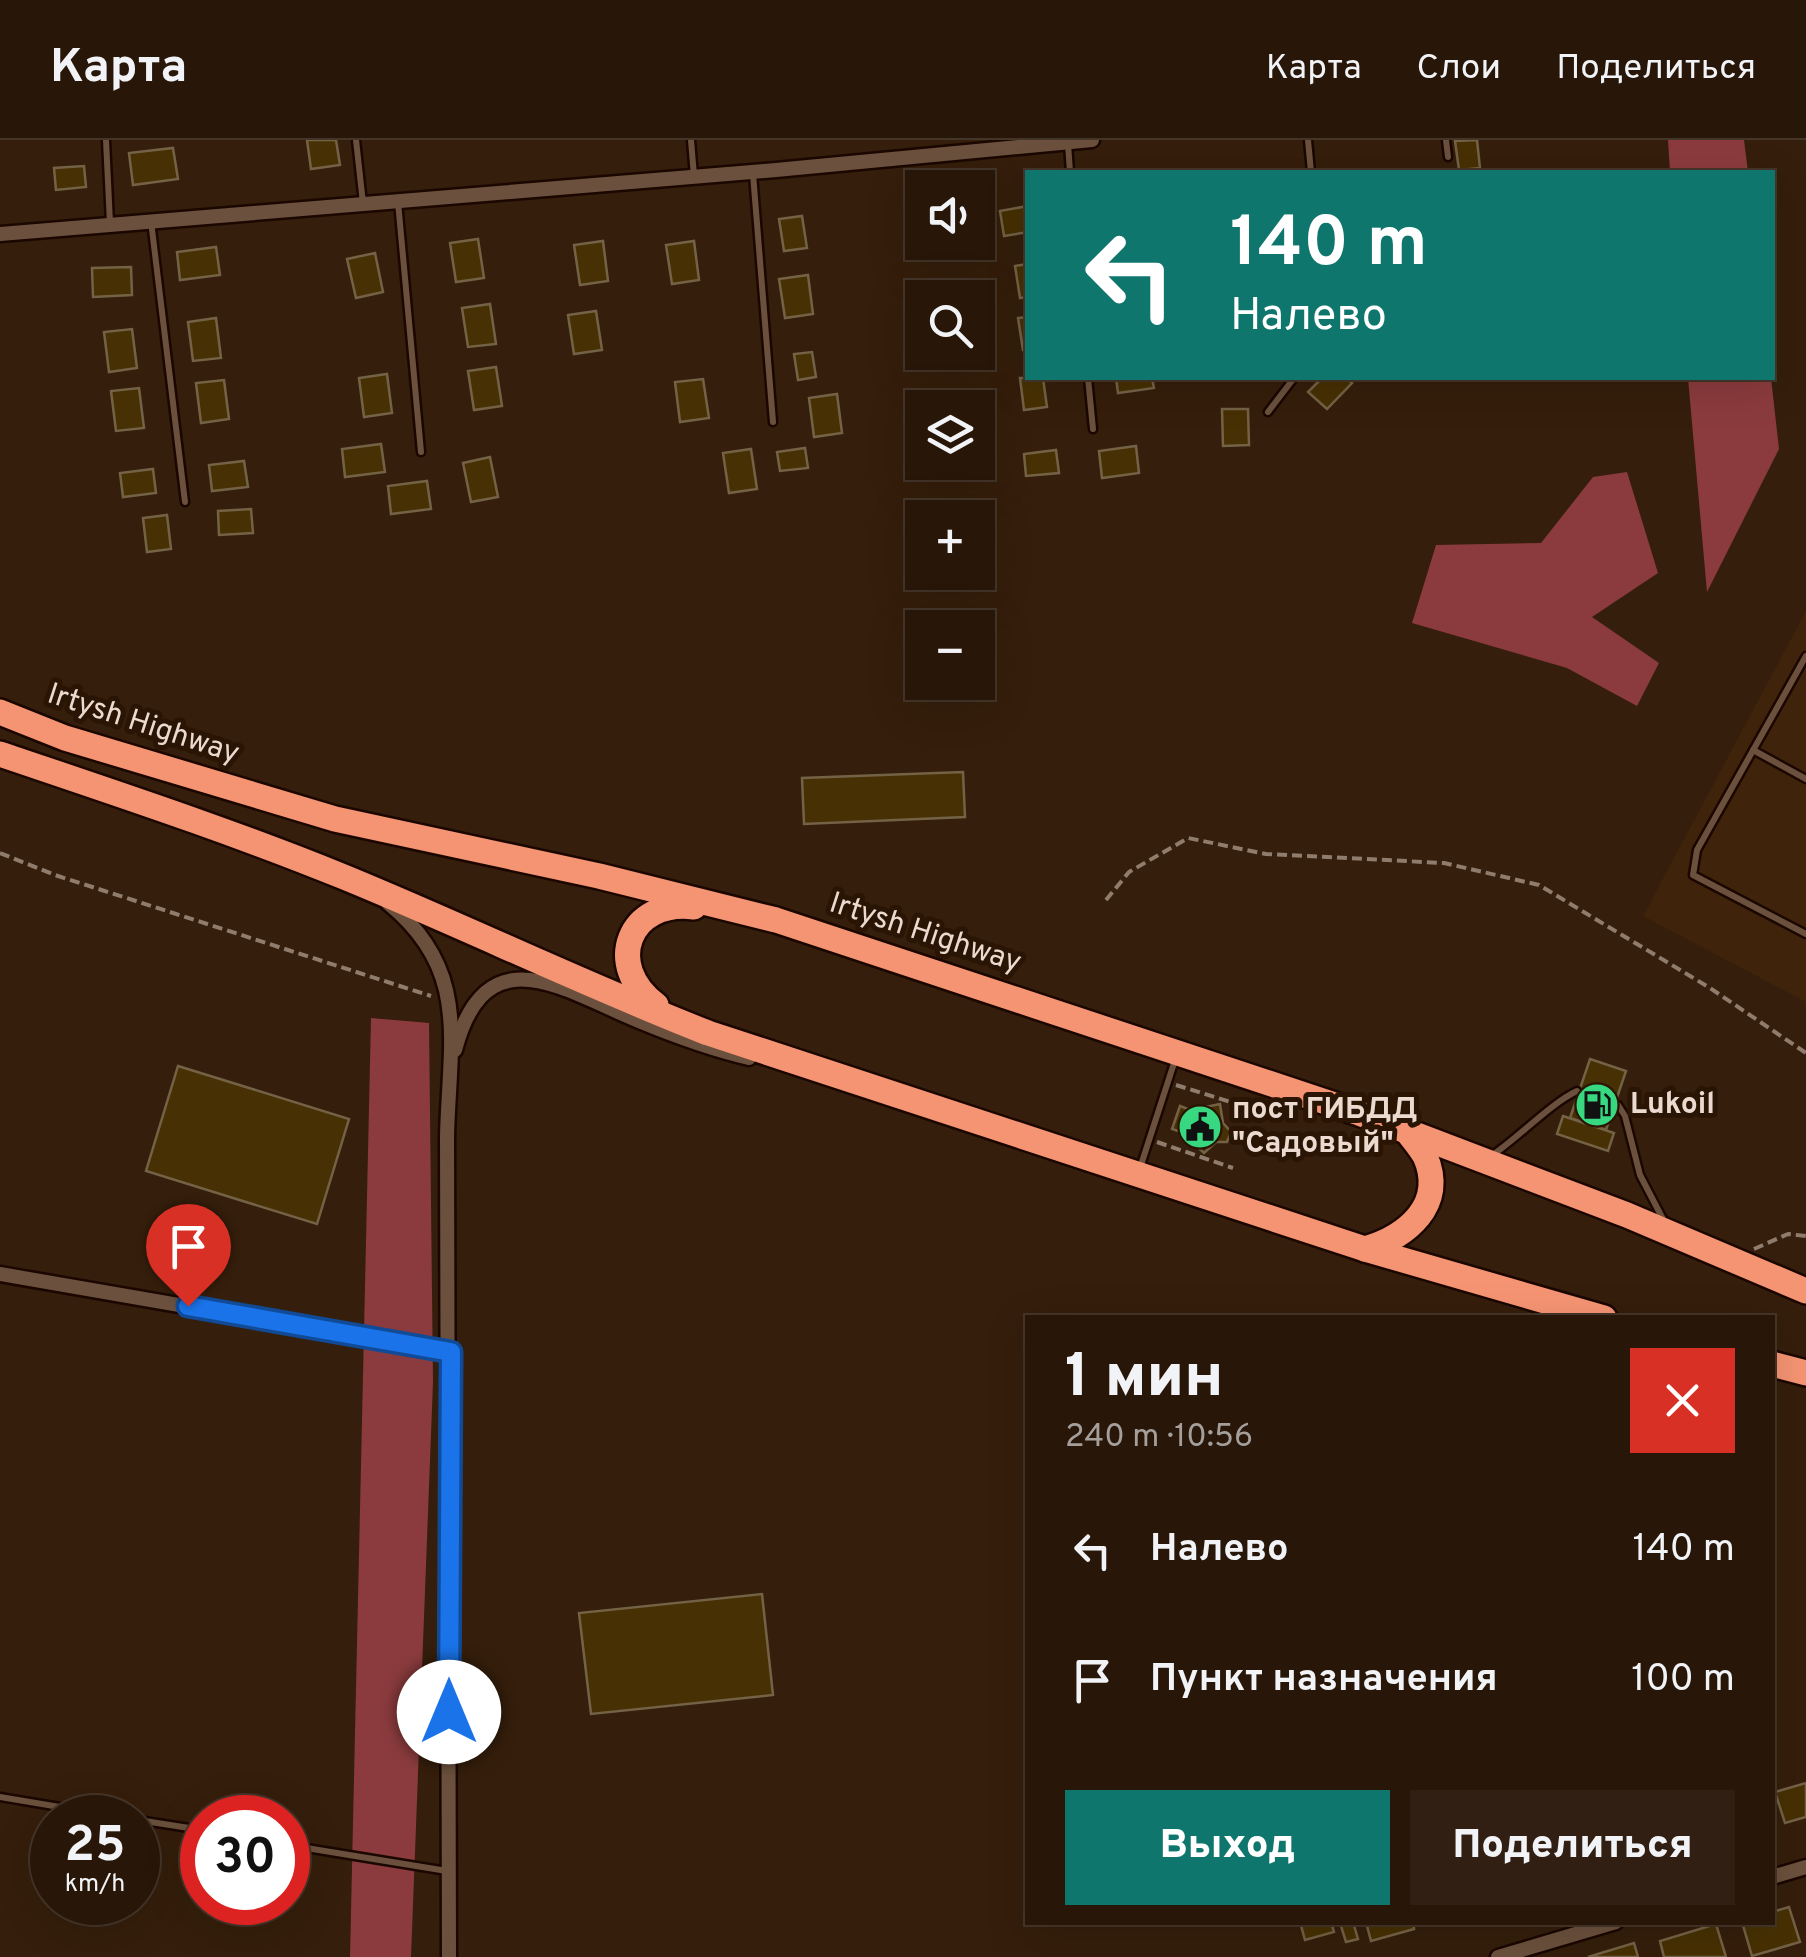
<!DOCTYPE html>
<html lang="ru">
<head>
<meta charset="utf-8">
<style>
	body { margin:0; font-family:Overpass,sans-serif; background:#301f12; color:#f1f3f6; height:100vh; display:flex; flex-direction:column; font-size:38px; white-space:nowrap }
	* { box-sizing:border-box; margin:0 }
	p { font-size:32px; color:#a59f9c }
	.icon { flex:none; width:55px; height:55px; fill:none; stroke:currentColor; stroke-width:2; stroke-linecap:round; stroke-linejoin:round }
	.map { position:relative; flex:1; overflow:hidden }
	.side { position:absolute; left:1025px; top:1175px; width:750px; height:610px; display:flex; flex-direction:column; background:#281608; border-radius:0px; box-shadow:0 10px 40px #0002,0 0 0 2px #443529 }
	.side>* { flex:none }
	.hud { position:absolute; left:1025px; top:30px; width:750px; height:210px; border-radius:0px; box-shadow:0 10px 40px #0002,0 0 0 2px #443529; background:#0f766e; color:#fff; overflow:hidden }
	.fabs { position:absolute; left:905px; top:30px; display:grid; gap:20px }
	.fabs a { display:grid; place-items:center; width:90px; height:90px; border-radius:0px; background:#281608; box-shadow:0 10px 40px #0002,0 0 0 2px #443529; font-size:50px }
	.speed { position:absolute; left:30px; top:1655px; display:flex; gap:20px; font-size:50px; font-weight:700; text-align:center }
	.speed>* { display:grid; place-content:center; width:130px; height:130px; border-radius:50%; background:#281608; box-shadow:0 10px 40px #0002,0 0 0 2px #443529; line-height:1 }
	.speed small { font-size:25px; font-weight:400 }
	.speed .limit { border:15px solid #d22; background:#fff; color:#111 }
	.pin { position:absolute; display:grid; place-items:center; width:85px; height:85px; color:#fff; margin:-102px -42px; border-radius:50% 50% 50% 0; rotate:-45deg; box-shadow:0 0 10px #0007 }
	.pin .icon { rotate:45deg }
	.me { position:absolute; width:110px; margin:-55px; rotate:0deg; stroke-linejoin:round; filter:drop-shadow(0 0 8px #0008) }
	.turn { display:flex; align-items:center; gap:35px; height:210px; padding:0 40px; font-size:45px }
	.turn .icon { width:130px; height:130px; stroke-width:2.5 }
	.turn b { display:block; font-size:70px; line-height:85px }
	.round { display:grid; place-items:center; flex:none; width:105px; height:105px; border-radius:0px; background:#301f12 }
	.head { display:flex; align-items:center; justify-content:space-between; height:170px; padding:0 40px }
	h1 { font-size:60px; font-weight:800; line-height:75px }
	.cta { display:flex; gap:20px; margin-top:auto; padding:20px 40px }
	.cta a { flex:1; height:115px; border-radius:0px; background:#0f766e; color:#fff; font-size:40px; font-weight:800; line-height:115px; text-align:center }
	.cta a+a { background:#301f12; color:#f1f3f6 }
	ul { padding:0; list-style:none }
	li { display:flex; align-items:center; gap:30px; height:130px; padding:0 40px }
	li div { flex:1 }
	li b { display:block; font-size:38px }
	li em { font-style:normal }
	header { display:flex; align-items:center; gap:60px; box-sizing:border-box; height:140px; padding:0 50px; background:#281608; border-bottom:2px solid #443529 }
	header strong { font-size:48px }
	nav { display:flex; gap:55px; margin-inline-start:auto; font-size:35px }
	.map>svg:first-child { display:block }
</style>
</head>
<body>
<header>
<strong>Карта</strong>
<nav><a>Карта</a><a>Слои</a><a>Поделиться</a></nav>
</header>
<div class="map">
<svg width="1806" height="1817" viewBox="0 0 1806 1817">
	<rect width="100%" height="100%" fill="#351e0b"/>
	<path fill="#40230b" d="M1806,471V862L1643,776Z"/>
	<g fill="#8b3b3d">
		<path d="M1668,0H1744L1748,32H1670Z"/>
		<path d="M1688,238H1771L1779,309L1707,452Z"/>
		<path d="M1627,332L1658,433L1592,477L1659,523L1637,566L1567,528L1412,483L1436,405L1541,403L1593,337Z"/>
		<path d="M371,878L429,883L433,1242L411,1817H350Z"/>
	</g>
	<g fill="#473003" stroke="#746246" stroke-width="2.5">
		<path d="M307,0H336L340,25L311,29Z"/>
		<path d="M1477,0L1480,28L1459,30L1455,1Z"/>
		<path d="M173,8L178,39L133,45L129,13Z"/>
		<path d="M84,26L86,47L56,50L54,28Z"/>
		<path d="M1028,66V92L1004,96L1000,71Z"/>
		<path d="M802,76L807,108L784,111L779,79Z"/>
		<path d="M478,99L484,138L456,142L450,103Z"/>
		<path d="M603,101L608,141L580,145L574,105Z"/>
		<path d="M694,101L699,140L672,144L666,105Z"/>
		<path d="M216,107L220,135L180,140L177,112Z"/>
		<path d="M375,113L383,152L356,158L347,119Z"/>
		<path d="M1028,124V157L1020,158L1015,126Z"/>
		<path d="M131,127L132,155L93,157L92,128Z"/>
		<path d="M808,135L813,174L785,178L779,139Z"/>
		<path d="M490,164L496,204L468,207L462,168Z"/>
		<path d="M596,171L602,210L574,214L568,175Z"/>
		<path d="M1028,177V210H1023L1018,178Z"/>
		<path d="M216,178L221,218L193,221L188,182Z"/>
		<path d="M132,189L137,228L109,232L104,192Z"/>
		<path d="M812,212L816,237L798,240L794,214Z"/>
		<path d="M496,227L502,266L474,270L468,231Z"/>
		<path d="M387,234L392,273L364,277L359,238Z"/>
		<path d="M1020,238H1043L1047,267L1024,270Z"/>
		<path d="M1116,238H1152L1154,248L1118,253Z"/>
		<path d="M1322,238H1346L1352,243L1327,269L1308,252Z"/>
		<path d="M703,239L709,278L680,282L675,242Z"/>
		<path d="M224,240L229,279L201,283L196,243Z"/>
		<path d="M139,248L144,288L116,291L111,251Z"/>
		<path d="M837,254L842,293L814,297L809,258Z"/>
		<path d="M1222,269H1248L1249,305L1223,306Z"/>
		<path d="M381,304L385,332L345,337L342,309Z"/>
		<path d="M1136,306L1139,333L1102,338L1099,311Z"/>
		<path d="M805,308L808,328L780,331L777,312Z"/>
		<path d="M751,309L757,349L729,353L723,313Z"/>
		<path d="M1056,310L1059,333L1026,336L1024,314Z"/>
		<path d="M490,317L498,357L471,362L463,323Z"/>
		<path d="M244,321L248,347L212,351L209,325Z"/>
		<path d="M153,329L156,353L123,357L120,333Z"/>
		<path d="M427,341L431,369L391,374L388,346Z"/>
		<path d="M251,369L253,393L219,395L218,371Z"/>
		<path d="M167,375L171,409L147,412L143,378Z"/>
		<path d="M963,632L965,677L804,684L802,638Z"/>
		<path d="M1590,919L1626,931L1606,990L1570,978Z"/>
		<path d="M178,926L349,979L317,1084L146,1031Z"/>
		<path d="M1220,964L1223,983L1231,992L1227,1002H1216L1204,1013L1189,999L1190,995L1172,989L1180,966L1198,973L1200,968Z"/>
		<path d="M1563,976L1614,993L1608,1011L1557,994Z"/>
		<path d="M762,1454L773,1555L591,1574L579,1473Z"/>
		<path d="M1806,1643V1677L1785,1683L1775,1652Z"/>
		<path d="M1789,1767L1800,1802L1752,1816L1742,1782H1772V1772Z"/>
		<path d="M1300,1782H1331L1334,1792L1305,1800Z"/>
		<path d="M1353,1782L1358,1799L1346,1802L1340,1783Z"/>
		<path d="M1366,1782H1413L1414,1789L1371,1801Z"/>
		<path d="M1716,1784L1726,1817H1664L1660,1801Z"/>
		<path d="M1634,1803L1638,1817H1588Z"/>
	</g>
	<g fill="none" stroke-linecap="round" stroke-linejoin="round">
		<defs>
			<g id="lane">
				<path d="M106,0L110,83"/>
				<path d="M356,0L363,63"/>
				<path d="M691,0L694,36"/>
				<path d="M1308,0L1311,32"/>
				<path d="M1446,0L1448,17"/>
				<path d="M1068,4L1070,32"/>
				<path d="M753,34L773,282"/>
				<path d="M398,62L421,312"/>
				<path d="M151,81L185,362"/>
				<path d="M1088,238L1093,289"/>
				<path d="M1268,272L1294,238"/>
				<path d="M1806,516L1697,710L1693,735L1806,794"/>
				<path d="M1753,610L1806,639"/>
				<path d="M1618,965L1625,976L1640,1035L1665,1083"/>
				<path d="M1491,1016C1518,998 1551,963 1577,951"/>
				<path d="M1140,1028L1176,917"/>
				<path d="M0,1657L125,1678"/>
				<path d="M138,1680L202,1690"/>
				<path d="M288,1705L447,1731"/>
			</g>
			<g id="street">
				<path d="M0,94L776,30L1092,0"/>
				<path d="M388,763C471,830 449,902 447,997L449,1817"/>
				<path d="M455,910C486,793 563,850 639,881C675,896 711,909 749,918"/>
				<path d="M0,1134L451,1212"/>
				<path d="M1772,1737L1806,1727"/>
				<path d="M1498,1817L1616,1782"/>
			</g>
			<g id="highway">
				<path d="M0,572L65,598L335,679L599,736L776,780L1359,973L1627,1075L1806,1151"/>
				<path d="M0,614C115,653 231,691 344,737C466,787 585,845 708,893L1365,1109L1604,1178"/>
				<path d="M656,865C603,825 629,759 694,767"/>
				<path d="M1365,1109C1406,1097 1447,1065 1425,1016C1420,1007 1412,998 1406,990"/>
				<path d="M1772,1224L1806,1233"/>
			</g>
		</defs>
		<use href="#lane" stroke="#1b0700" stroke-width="11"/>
		<use href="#street" stroke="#1b0700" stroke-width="19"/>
		<use href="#highway" stroke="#1b0700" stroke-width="30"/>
		<g stroke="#8f7c6d" stroke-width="4" stroke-dasharray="10 5" stroke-linecap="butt">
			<path d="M0,713L55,735L431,856"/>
			<path d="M1106,760L1129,732L1188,698L1266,714L1444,723L1539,745L1710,848L1806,913"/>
			<path d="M1176,945L1253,969"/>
			<path d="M1157,1002L1233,1028"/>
			<path d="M1754,1109L1788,1094L1806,1096"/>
		</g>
		<use href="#lane" stroke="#6b513d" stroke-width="6"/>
		<use href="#street" stroke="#6b513d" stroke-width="14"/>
		<use href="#highway" stroke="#f59473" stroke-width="25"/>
	</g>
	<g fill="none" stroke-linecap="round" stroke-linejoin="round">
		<defs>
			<path id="route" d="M188,1166L451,1212L449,1572"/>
		</defs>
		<use href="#route" stroke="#114b97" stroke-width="25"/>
		<use href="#route" stroke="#1a73e8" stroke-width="18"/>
	</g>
	<defs>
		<symbol id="fuel-disc" viewBox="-11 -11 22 22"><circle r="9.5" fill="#37d880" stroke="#2a1403"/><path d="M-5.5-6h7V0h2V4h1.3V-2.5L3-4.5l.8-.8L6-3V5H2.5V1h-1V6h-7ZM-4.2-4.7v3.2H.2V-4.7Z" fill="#111"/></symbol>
		<symbol id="civic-disc" viewBox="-11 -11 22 22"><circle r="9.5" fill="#37d880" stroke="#2a1403"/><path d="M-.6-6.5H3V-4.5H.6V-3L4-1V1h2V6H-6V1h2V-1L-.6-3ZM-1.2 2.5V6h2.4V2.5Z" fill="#111"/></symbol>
	</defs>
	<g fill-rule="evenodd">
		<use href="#fuel-disc" x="1572" y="940" width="50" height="50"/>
		<use href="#civic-disc" x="1175" y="962" width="50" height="50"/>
	</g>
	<g text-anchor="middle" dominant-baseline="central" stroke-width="10" stroke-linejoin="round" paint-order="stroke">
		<g font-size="30" fill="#eadacf" stroke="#2a1403">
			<text transform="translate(143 585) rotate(18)">Irtysh Highway</text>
			<text transform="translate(925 794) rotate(18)">Irtysh Highway</text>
		</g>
		<g font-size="30" font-weight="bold" fill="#eadacf" stroke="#2a1403" text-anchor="start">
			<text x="1630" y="965">Lukoil</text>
			<text x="1232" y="970">пост ГИБДД<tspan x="1232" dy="34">"Садовый"</tspan></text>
		</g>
	</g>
</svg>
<div class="fabs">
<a><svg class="icon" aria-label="sound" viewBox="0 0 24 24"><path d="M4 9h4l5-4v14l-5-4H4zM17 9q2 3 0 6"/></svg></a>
<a><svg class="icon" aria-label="search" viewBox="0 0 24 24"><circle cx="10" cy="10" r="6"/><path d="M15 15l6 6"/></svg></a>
<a><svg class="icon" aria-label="layers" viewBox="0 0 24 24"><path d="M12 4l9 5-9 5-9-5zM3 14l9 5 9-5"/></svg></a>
<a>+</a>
<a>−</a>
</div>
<div class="speed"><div>25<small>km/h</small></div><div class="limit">30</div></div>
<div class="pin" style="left:188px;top:1166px;background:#d93025"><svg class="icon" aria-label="arrive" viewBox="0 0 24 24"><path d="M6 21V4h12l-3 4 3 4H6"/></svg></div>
<svg class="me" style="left:449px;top:1572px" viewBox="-20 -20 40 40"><circle r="19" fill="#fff"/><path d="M0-13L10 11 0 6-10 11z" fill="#1a73e8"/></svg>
<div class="hud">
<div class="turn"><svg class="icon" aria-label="left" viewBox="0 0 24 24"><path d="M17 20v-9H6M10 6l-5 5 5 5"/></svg><div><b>140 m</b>Налево</div></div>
</div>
<section class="side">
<div class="head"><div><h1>1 мин</h1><p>240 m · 10:56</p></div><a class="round" style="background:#d93025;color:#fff"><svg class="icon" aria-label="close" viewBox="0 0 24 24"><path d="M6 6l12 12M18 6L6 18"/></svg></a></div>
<ul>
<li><svg class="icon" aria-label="left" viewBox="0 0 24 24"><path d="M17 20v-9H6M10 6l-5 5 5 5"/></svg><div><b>Налево</b></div><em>140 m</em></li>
<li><svg class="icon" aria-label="arrive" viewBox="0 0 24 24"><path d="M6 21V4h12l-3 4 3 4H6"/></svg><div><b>Пункт назначения</b></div><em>100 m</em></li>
</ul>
<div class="cta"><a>Выход</a><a>Поделиться</a></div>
</section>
</div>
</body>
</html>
